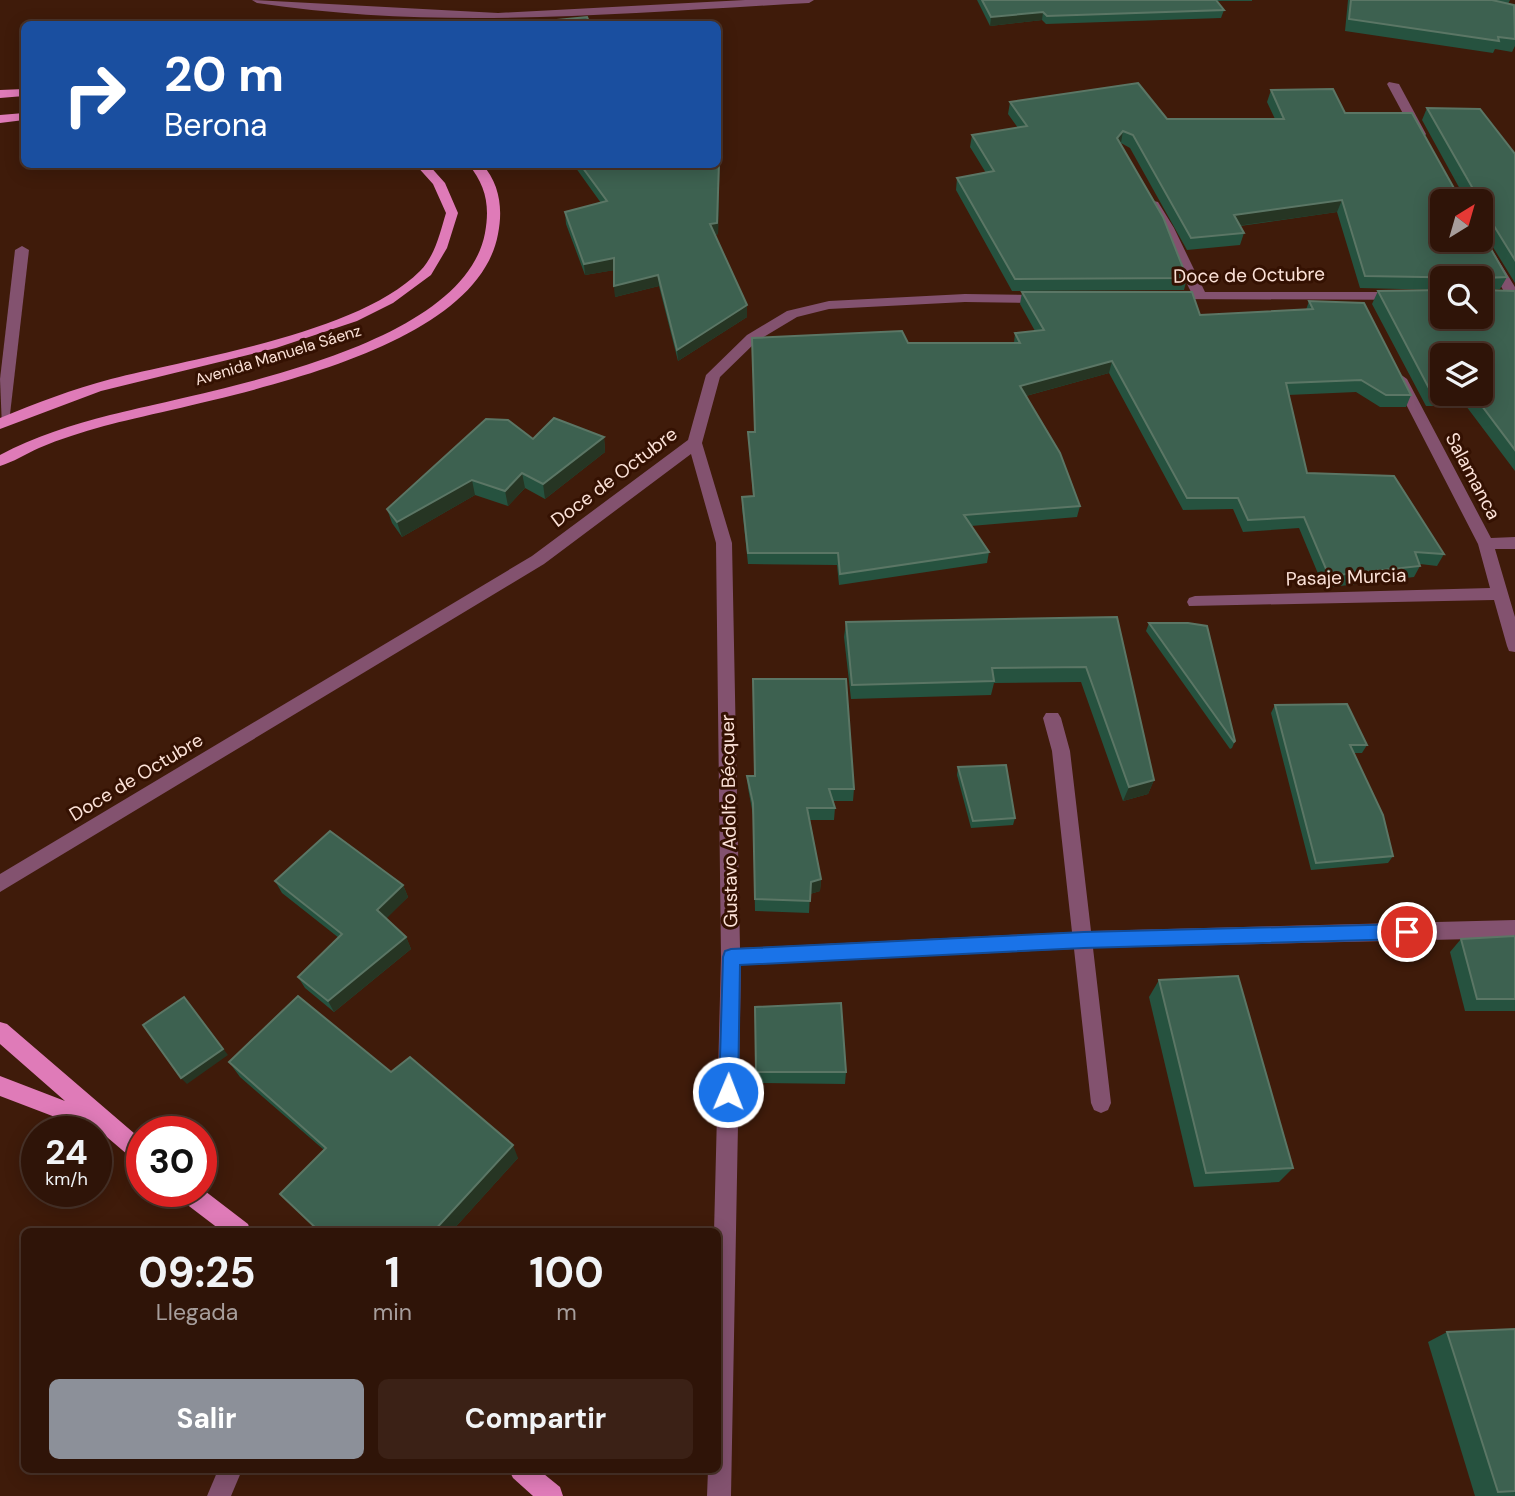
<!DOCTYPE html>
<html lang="es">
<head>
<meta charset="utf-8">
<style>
	body { margin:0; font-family:"DM Sans",sans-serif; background:#3b2116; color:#f1f3f6; height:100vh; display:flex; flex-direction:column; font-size:26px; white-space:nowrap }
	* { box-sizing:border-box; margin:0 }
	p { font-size:23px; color:#a79e9c }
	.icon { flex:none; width:38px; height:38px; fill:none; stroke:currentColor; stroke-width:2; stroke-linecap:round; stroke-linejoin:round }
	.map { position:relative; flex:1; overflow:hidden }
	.panel { position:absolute; left:21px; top:1228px; width:700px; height:245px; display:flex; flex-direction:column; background:#2f1408; border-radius:10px; box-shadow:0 4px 18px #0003,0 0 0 2px #4a3329 }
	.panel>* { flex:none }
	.guide { position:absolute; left:21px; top:21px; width:700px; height:147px; border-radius:10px; box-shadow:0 4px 18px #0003,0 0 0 2px #4a3329; background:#1a4fa0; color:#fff; overflow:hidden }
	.needle { width:46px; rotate:37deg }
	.buttons { position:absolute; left:1430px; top:189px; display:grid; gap:14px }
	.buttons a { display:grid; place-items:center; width:63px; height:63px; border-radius:10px; background:#2f1408; box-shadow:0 4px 18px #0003,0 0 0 2px #4a3329; font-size:35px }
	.speed { position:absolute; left:21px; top:1116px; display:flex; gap:14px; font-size:35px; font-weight:700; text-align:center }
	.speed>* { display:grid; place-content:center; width:91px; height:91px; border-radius:50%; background:#2f1408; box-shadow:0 4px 18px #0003,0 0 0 2px #4a3329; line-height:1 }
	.speed small { font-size:18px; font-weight:400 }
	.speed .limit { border:10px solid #d22; background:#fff; color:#111 }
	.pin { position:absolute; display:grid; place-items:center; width:60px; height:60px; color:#fff; margin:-30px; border:4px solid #fff; border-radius:50%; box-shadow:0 2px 7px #0007 }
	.me { position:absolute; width:77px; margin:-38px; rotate:1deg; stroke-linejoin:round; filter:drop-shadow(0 0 5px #0008) }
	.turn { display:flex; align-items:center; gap:24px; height:147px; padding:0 28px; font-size:32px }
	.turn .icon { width:91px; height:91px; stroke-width:2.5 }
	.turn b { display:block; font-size:49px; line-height:60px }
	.eta { display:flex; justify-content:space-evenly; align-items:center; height:119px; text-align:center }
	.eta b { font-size:42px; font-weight:700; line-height:49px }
	.cta { display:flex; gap:14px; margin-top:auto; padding:14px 28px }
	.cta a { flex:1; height:80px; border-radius:10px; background:#8c9099; color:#fff; font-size:28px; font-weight:700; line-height:80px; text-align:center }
	.cta a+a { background:#3b2116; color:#f1f3f6 }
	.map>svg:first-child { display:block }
</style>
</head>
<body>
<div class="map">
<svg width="1515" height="1496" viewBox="0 0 1515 1496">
	<rect width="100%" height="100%" fill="#3f1b0a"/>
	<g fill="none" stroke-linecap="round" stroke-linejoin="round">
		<g fill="#83526f" fill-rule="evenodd">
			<path d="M252,0L498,13L745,0H814L809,3C626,13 440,31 257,3Z"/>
			<path d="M1389,82L1399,84L1426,134L1424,137L1414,134L1387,84Z"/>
			<path d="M1154,201L1158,202L1174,228L1205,292H1442V300L1167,299V293L1191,292L1148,205Z"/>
			<path d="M1480,236L1486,240L1515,287V301L1509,300L1474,240H1480Z"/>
			<path d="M22,246L29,250L9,423L2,428L0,379L15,250Z"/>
			<path d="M965,294L1043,295L1050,299L1043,303L965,302L829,309L797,317L757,341L720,377L702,443L732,543L740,948L1072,932L1052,751L1043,718L1046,713H1058L1061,718L1070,751L1091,931L1515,920V938L1093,948L1111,1103L1108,1110L1101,1113L1094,1110L1091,1103L1074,949L741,965L731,1496H707L708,1470H718V1232H714L721,957L716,543L691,454L544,564L0,892V874L532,556L688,440L706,375L747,335L787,311L829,301Z"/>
			<path d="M1400,374L1407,379L1491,538L1515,537V549H1495L1515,617V652L1509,651L1507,646L1494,600L1189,606L1187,602L1189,598L1195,596L1490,588L1478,544L1393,379Z"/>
			<path d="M218,1470H242L231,1496H207Z"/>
		</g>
		<g fill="#df7bb8" fill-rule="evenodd">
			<path d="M0,90L24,89V96L0,98Z"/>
			<path d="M24,113V120L0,123V115Z"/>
			<path d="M415,164H428L445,183L458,213L447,248L431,275L393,303L357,321L276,348L101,391L0,429V418C36,403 73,389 111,379C196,357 357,334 420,271C435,256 440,233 446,213L433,184Z"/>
			<path d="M468,164H482C500,184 503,209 498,234C475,359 207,398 104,426C82,432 60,439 39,448C26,454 13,462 0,466V455C35,436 72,425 110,415C207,390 463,350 485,233C490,206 486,185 468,164Z"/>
			<path d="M0,1022L7,1024L142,1140V1164L135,1161L101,1132L97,1133L0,1096V1076L65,1101L0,1044Z"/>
			<path d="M201,1188L248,1224L251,1232H223L181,1200L178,1192H201Z"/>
			<path d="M509,1470H539L560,1487L563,1496H533L513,1478Z"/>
		</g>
	</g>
	<g fill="#26523f" fill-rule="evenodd">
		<path d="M977,0H1252V1H1217L1224,10L1221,18L1046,24L1042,20L990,26Z"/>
		<path d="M1348,0H1510L1508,4L1515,15V46L1512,52L1495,49L1493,53L1345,31Z"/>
		<path d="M1271,90L1345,113L1455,190L1461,191L1422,120L1427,108L1515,154V283L1488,239L1484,236L1507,277L1500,289L1490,290L1515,291V471L1466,406H1426L1372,304L1378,291L1442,317L1480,278H1442V290L1360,288L1337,212L1240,226L1244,233L1240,245L1187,250L1130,148L1121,143L1120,144L1187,278L1184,290L1012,291L956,190L957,178L986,173L970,147L972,135L1018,128L1008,114L1010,102L1167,119H1275L1267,102ZM1480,201V240H1442Z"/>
		<path d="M720,142L718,234L715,235L747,305V317L678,361L659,286L615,297L614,270L585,275L566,224L565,212L601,203L573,164H718Z"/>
		<path d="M1022,292L1200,315L1306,310L1309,301L1411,395L1406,407H1380L1356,392L1288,395L1307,473L1444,554L1437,566L1420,564V566L1414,577L1324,588L1299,528L1243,532L1233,509L1183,510L1109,373L1026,396L1080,506L1077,517L971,526L989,552L987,563L839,585L837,565L748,564L742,508V497L753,496L748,432H754L908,343H1014L1015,333L1035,331L1020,304Z"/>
		<path d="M604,437L605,452L545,499L525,488L508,506L475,495L402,537L392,523L387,509L533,439Z"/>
		<path d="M1117,617L1154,780L1148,794L1123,801L1081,682L994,683L991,695L851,699L844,637L846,622Z"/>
		<path d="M1149,623L1235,741L1232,748L1230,749L1146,631Z"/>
		<path d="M1275,705L1367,745L1362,753H1353L1393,856L1388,863L1311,870L1271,713Z"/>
		<path d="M958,767L1015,818L1013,825L971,828L957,775Z"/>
		<path d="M747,776L854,789L853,801H833L835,808L834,820H810L821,879L820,891L810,894L809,913L755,911L753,815L748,788Z"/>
		<path d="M275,881L403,885L408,897L386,918L406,937L411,949L334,1012L305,988L298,977L339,938L282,893Z"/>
		<path d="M1515,936V1011H1465L1450,952L1461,939Z"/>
		<path d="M1159,980L1293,1168L1279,1182L1194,1187L1149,997Z"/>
		<path d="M755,1007L846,1072L845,1084L756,1083Z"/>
		<path d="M229,1062L391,1072L518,1158L451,1232H319L280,1194L324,1150L240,1077Z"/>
		<path d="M1515,1329V1496H1475L1428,1342L1447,1332Z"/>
	</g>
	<g fill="#263523">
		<path d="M1043,12L1042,20L990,26L991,17Z"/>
		<path d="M720,131L718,234L711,236L710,224Z"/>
		<path d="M1123,131L1121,143L1114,150L1117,138Z"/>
		<path d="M1342,200L1337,212L1230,227L1234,215Z"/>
		<path d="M614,258L615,270L585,275L584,264Z"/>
		<path d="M658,275L659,286L615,297L614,286Z"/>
		<path d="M747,305V317L678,361L677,350Z"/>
		<path d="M1112,361L1109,373L1018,398L1020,386Z"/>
		<path d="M604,437L605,452L545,499L543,484Z"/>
		<path d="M522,473L525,488L508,506L505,491Z"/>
		<path d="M472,480L475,495L402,537L397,522Z"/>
		<path d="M1154,780L1148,794L1123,801L1129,787Z"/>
		<path d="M821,879L820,891L810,894L811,882Z"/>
		<path d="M403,885L408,897L383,922L377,910Z"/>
		<path d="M406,937L411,949L334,1012L328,1001Z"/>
		<path d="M184,997L228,1055L187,1084L181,1078Z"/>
		<path d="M513,1145L518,1158L451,1232H433Z"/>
	</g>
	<g fill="#3d6150" stroke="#5b7665" stroke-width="2">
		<path d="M982,0H1216L1224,10L1047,16L1043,12L991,17Z"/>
		<path d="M1351,0H1492L1514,5L1515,39L1498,37L1499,41L1349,19Z"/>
		<path d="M587,17L590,24H515Z"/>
		<path d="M1138,83L1167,119H1284L1271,90L1333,89L1345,113H1412L1455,190L1470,191L1472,187L1427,108L1480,109L1515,154V260L1494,226L1486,221L1483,225H1480V201H1442V240H1480V230L1507,277L1484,278V290L1515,291V450L1473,394H1480V355H1442V394H1459H1432L1378,291L1442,290V317H1480V278L1365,276L1342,200L1234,215L1244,233L1191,238L1133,135L1123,131L1117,138L1163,217L1187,278L1015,279L957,178L994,171L972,135L1027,126L1010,102Z"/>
		<path d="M718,131H720L717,223L710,224L747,305L677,350L658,275L614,286V258L584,264L565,212L607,201L580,164H718Z"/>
		<path d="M1022,292H1192L1200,315L1313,309L1309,301L1364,303L1411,395H1386L1361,380L1286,383L1307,473L1394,476L1444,554L1415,552L1420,566L1329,576L1304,517L1248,520L1238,498H1187L1112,361L1020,386L1060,453L1080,506L964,515L989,552L840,574L838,553H748L742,497L754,496L748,432H755L752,338L902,331L908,343H1020L1015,333L1044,330Z"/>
		<path d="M554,418L604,437L543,484L522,473L505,491L472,480L397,522L387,509L486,419L508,420L533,439Z"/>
		<path d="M1117,617L1154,780L1129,787L1086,667L992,668L994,681L852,685L846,622Z"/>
		<path d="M1149,623H1188L1207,626L1235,741L1234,742Z"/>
		<path d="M753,679H846L854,789H829L835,808H807L821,879L811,882L810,901L755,899L753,803L747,776H755Z"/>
		<path d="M1347,704L1367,745H1350L1383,815L1393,856L1316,863L1275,705Z"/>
		<path d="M1006,765L1015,818L973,821L958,767Z"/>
		<path d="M330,831L403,885L377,910L406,937L328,1001L298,977L342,934L275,881Z"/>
		<path d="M1515,936V999H1477L1461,939Z"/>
		<path d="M1238,976L1293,1168L1206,1173L1159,980Z"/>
		<path d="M298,996L391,1072L410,1057L513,1145L433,1232H320L280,1194L326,1148L229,1062Z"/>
		<path d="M184,997L223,1049L181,1078L143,1025Z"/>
		<path d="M841,1003L846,1072H756L755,1007Z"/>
		<path d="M1515,1329V1491L1498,1492L1447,1332Z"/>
	</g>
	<path fill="#1a73e8" stroke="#114b97" stroke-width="2" d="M1407,924L1414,926L1416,932L1414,937L1407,939L1084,948L740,965L738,1092L735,1098L728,1101L722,1098L719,1092L723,957L725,951L731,949L1084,932Z"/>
	<g text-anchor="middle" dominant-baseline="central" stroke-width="6" stroke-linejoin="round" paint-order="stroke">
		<g font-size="16" fill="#fce2d8" stroke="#341102">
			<text transform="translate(278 355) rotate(-17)">Avenida Manuela Sáenz</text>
		</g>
		<g font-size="19" fill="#fce2d8" stroke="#341102">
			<text transform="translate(1249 275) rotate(-1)">Doce de Octubre</text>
			<text transform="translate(1473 476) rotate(62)">Salamanca</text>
			<text transform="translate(614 477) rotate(-37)">Doce de Octubre</text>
			<text transform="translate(1346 577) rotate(-2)">Pasaje Murcia</text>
			<text transform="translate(136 777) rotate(-31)">Doce de Octubre</text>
			<text transform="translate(729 821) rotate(-91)">Gustavo Adolfo Bécquer</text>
		</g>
	</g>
</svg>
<div class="buttons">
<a><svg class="needle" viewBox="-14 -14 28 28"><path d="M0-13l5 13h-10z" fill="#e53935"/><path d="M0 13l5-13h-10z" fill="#a79e9c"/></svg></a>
<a><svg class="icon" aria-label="search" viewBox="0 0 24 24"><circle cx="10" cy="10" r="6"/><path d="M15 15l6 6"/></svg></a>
<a><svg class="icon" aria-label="layers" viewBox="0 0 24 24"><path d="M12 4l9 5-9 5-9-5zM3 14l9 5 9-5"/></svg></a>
</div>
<div class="speed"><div>24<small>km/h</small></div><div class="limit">30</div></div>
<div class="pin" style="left:1407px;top:932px;background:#d93025"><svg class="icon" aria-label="arrive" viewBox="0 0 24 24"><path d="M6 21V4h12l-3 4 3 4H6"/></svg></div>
<svg class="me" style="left:728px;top:1092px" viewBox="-20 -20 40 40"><circle r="17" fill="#1a73e8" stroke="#fff" stroke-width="3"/><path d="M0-11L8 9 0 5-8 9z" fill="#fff"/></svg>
<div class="guide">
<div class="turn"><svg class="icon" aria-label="right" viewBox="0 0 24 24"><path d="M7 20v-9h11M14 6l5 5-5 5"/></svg><div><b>20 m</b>Berona</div></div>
</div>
<section class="panel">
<div class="eta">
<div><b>09:25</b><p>Llegada</p></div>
<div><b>1</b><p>min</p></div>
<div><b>100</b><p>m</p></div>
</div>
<div class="cta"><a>Salir</a><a>Compartir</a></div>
</section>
</div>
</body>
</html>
